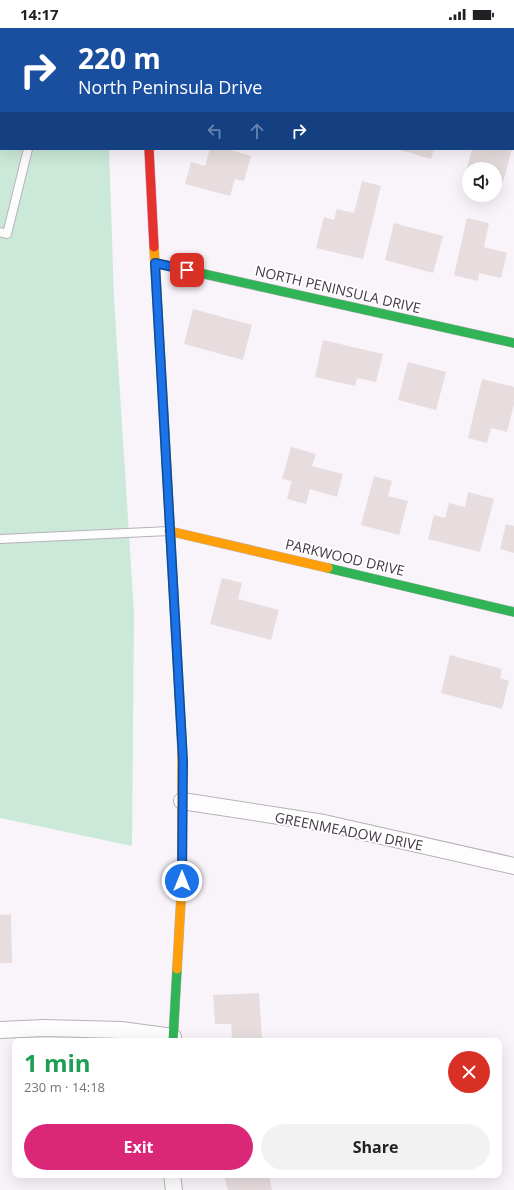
<!DOCTYPE html>
<html lang="en">
<head>
<meta charset="utf-8">
<style>
	body { margin:0; font-family:"Open Sans",sans-serif; background:#f2f2f2; color:#202124; height:100vh; display:flex; flex-direction:column; font-size:15px; white-space:nowrap }
	* { box-sizing:border-box; margin:0 }
	p { font-size:13px; color:#757577 }
	.icon { flex:none; width:22px; height:22px; fill:none; stroke:currentColor; stroke-width:2; stroke-linecap:round; stroke-linejoin:round }
	.map { position:relative; flex:1; overflow:hidden }
	.sheet { position:absolute; left:12px; top:1010px; width:490px; height:140px; display:flex; flex-direction:column; background:#fff; border-radius:8px; box-shadow:0 4px 16px #0002 }
	.sheet>* { flex:none }
	.top-card { position:absolute; left:0px; top:0px; width:514px; height:122px; box-shadow:0 4px 16px #0002; background:#1a4fa0; color:#fff; overflow:hidden }
	.controls { position:absolute; left:462px; top:134px; display:grid; gap:8px }
	.controls a { display:grid; place-items:center; width:40px; height:40px; border-radius:50%; background:#fff; box-shadow:0 4px 16px #0002; font-size:20px }
	.pin { position:absolute; display:grid; place-items:center; width:34px; height:34px; color:#fff; margin:-17px; border-radius:8px; box-shadow:0 2px 6px #0006 }
	.me { position:absolute; width:44px; margin:-22px; rotate:0deg; stroke-linejoin:round; filter:drop-shadow(0 0 3px #0008) }
	.turn { display:flex; align-items:center; gap:14px; height:84px; padding:0 12px; font-size:18px }
	.turn .icon { width:52px; height:52px; stroke-width:2.5 }
	.turn b { display:block; font-size:28px; line-height:34px }
	.lanes { display:flex; align-items:center; height:38px; padding:0 12px; background:#0003; justify-content:center; gap:20px; direction:ltr }
	.lanes .off { opacity:.35 }
	.round { display:grid; place-items:center; flex:none; width:42px; height:42px; border-radius:21px; background:#f2f2f2 }
	.overview { display:flex; align-items:center; justify-content:space-between; height:68px; padding:0 12px }
	h1 { font-size:24px; font-weight:700; line-height:30px; color:#1e9e55 }
	.primary-button { display:flex; gap:8px; margin-top:auto; padding:8px 12px }
	.primary-button a { flex:1; height:46px; border-radius:24px; background:#db2777; color:#fff; font-size:16px; font-weight:700; line-height:46px; text-align:center }
	.primary-button a+a { background:#f2f2f2; color:#202124 }
	.status { display:flex; justify-content:space-between; align-items:center; height:28px; padding:0 20px; background:#fff; direction:ltr }
	.status svg { height:11px; fill:currentColor }
	.map>svg:first-child { display:block }
</style>
</head>
<body>
<div class="status"><b>14:17</b><svg viewBox="0 0 49 12"><path d="M0 12V9h3v3zM5 12V6h3v6zM10 12V3h3v9zM15 12V0h3v12zM26 1h20v11H26zM47 4h2v5h-2z"/></svg></div>
<div class="map">
<svg width="514" height="1162" viewBox="0 0 514 1162">
	<rect width="100%" height="100%" fill="#f9f4fa"/>
	<path fill="#cae9d8" d="M0,0H105L1,1V121H109L114,271L134,585L132,818L0,790Z"/>
	<g fill="#e7ddde">
		<path d="M210,121H227L251,128L244,153L235,151L230,168L185,156L191,134L205,138Z"/>
		<path d="M397,121H434L431,131Z"/>
		<path d="M472,121H512L503,154L495,152V141H469V145L466,144Z"/>
		<path d="M362,153L381,158L363,231L316,220L324,189L334,192L337,181L354,185Z"/>
		<path d="M467,190L489,195L484,219L507,225L501,250L479,245L478,253L454,247Z"/>
		<path d="M394,195L443,208L433,245L385,232Z"/>
		<path d="M193,281L252,297L243,332L184,316Z"/>
		<path d="M323,312L383,326L376,354L357,350L355,358L315,349Z"/>
		<path d="M408,334L446,344L436,382L398,372Z"/>
		<path d="M482,351L514,359V376L507,404L491,400L487,415L468,410Z"/>
		<path d="M291,419L316,426L312,438L343,446L337,469L310,461L306,476L287,471L292,453L282,451Z"/>
		<path d="M374,448L392,453L388,468L408,473L399,507L361,497Z"/>
		<path d="M468,464L494,471L480,524L428,511L434,487L445,490L449,475L465,479Z"/>
		<path d="M506,496L514,498V525L500,521Z"/>
		<path d="M222,550L242,555L238,571L279,582L271,612L210,596Z"/>
		<path d="M450,627L502,641L500,650L509,653L502,681L441,665Z"/>
		<path d="M11,886L12,935H0V887Z"/>
		<path d="M259,965L262,1010L232,1011L231,996H215L213,967Z"/>
		<path d="M224,1147H269L272,1162H228Z"/>
	</g>
	<g fill="none" stroke-linecap="round" stroke-linejoin="round">
		<defs>
			<g id="lane">
				<path d="M58,1V0"/>
				<path d="M0,9L1,5"/>
				<path d="M0,204L7,206L28,121"/>
				<path d="M0,511L169,503"/>
			</g>
			<g id="street">
				<path d="M146,0V1"/>
				<path d="M271,0L275,1"/>
				<path d="M513,57H514"/>
				<path d="M182,773L324,795L514,838"/>
				<path d="M0,1002L44,1000L121,1002L173,1009"/>
				<path d="M172,1147L174,1162"/>
			</g>
			<g id="fast">
				<path d="M155,235L514,315"/>
				<path d="M163,373L182,718"/>
				<path d="M328,540L514,584"/>
				<path d="M173,1013L177,941"/>
			</g>
			<g id="slow">
				<path d="M154,219L163,373"/>
				<path d="M169,503L328,540"/>
				<path d="M177,941L182,853V718"/>
			</g>
			<path id="jam" d="M149,121L154,219"/>
		</defs>
		<use href="#lane" stroke="#b8b1b9" stroke-width="10"/>
		<use href="#street" stroke="#b8b1b9" stroke-width="18"/>
		<use href="#fast" stroke="#b8b1b9" stroke-width="10"/>
		<use href="#slow" stroke="#b8b1b9" stroke-width="10"/>
		<use href="#jam" stroke="#b8b1b9" stroke-width="10"/>
		<use href="#lane" stroke="#fefdfe" stroke-width="8"/>
		<use href="#street" stroke="#fefdfe" stroke-width="16"/>
		<use href="#fast" stroke="#30b455" stroke-width="9"/>
		<use href="#slow" stroke="#ff9f0a" stroke-width="9"/>
		<use href="#jam" stroke="#e5322d" stroke-width="9"/>
	</g>
	<g fill="none" stroke-linecap="round" stroke-linejoin="round">
		<defs>
			<path id="route" d="M182,853L183,732L155,235L187,242"/>
		</defs>
		<use href="#route" stroke="#114b97" stroke-width="10"/>
		<use href="#route" stroke="#1a73e8" stroke-width="7"/>
	</g>
	<g text-anchor="middle" dominant-baseline="central" stroke-width="3.5" stroke-linejoin="round" paint-order="stroke">
		<g font-size="14" fill="#423844" stroke="#fff">
			<text transform="translate(338 261) rotate(13)">NORTH PENINSULA DRIVE</text>
			<text transform="translate(345 529) rotate(13)">PARKWOOD DRIVE</text>
			<text transform="translate(349 803) rotate(11)">GREENMEADOW DRIVE</text>
		</g>
	</g>
</svg>
<div class="controls">
<a><svg class="icon" aria-label="sound" viewBox="0 0 24 24"><path d="M4 9h4l5-4v14l-5-4H4zM17 9q2 3 0 6"/></svg></a>
</div>
<div class="pin" style="left:187px;top:242px;background:#d93025"><svg class="icon" aria-label="arrive" viewBox="0 0 24 24"><path d="M6 21V4h12l-3 4 3 4H6"/></svg></div>
<svg class="me" style="left:182px;top:853px" viewBox="-20 -20 40 40"><circle r="17" fill="#1a73e8" stroke="#fff" stroke-width="3"/><path d="M0-11L8 9 0 5-8 9z" fill="#fff"/></svg>
<div class="top-card">
<div class="turn"><svg class="icon" aria-label="right" viewBox="0 0 24 24"><path d="M7 20v-9h11M14 6l5 5-5 5"/></svg><div><b>220 m</b>North Peninsula Drive</div></div>
<div class="lanes"><svg class="icon off" aria-label="left" viewBox="0 0 24 24"><path d="M17 20v-9H6M10 6l-5 5 5 5"/></svg><svg class="icon off" aria-label="ahead" viewBox="0 0 24 24"><path d="M12 20V5M6 11l6-6 6 6"/></svg><svg class="icon" aria-label="right" viewBox="0 0 24 24"><path d="M7 20v-9h11M14 6l5 5-5 5"/></svg></div>
</div>
<section class="sheet">
<div class="overview"><div><h1>1 min</h1><p>230 m · 14:18</p></div><a class="round" style="background:#d93025;color:#fff"><svg class="icon" aria-label="close" viewBox="0 0 24 24"><path d="M6 6l12 12M18 6L6 18"/></svg></a></div>
<div class="primary-button"><a>Exit</a><a>Share</a></div>
</section>
</div>
</body>
</html>
